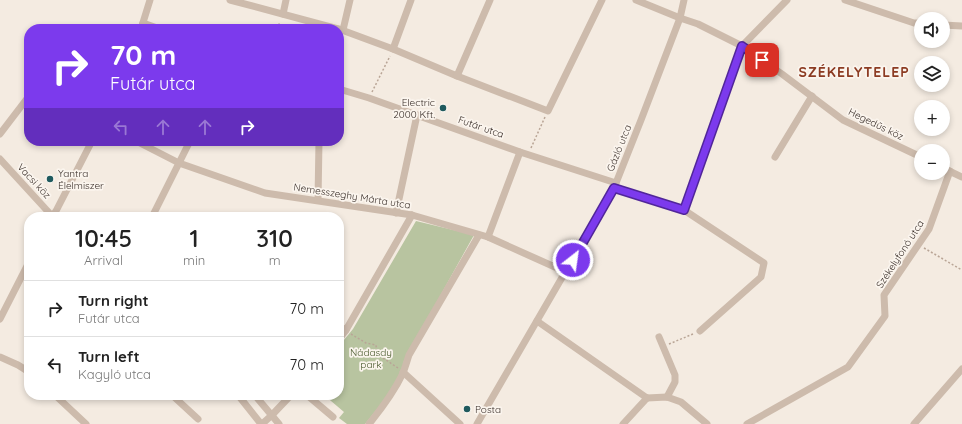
<!DOCTYPE html>
<html lang="en">
<head>
<meta charset="utf-8">
<style>
	body { margin:0; font-family:Quicksand,sans-serif; background:#f6f6f6; color:#222; height:100vh; display:flex; flex-direction:column; font-size:15px; white-space:nowrap }
	* { box-sizing:border-box; margin:0 }
	p { font-size:13px; color:#767676 }
	.icon { flex:none; width:22px; height:22px; fill:none; stroke:currentColor; stroke-width:2; stroke-linecap:round; stroke-linejoin:round }
	.map { position:relative; flex:1; overflow:hidden }
	.panel { position:absolute; left:24px; top:212px; width:320px; height:188px; display:flex; flex-direction:column; background:#fff; border-radius:16px; box-shadow:0 2px 6px #0003 }
	.panel>* { flex:none }
	.guide { position:absolute; left:24px; top:24px; width:320px; height:122px; border-radius:16px; box-shadow:0 2px 6px #0003; background:#7c3aed; color:#fff; overflow:hidden }
	.fabs { position:absolute; left:914px; top:12px; display:grid; gap:8px }
	.fabs a { display:grid; place-items:center; width:36px; height:36px; border-radius:50%; background:#fff; box-shadow:0 2px 6px #0003; font-size:20px }
	.pin { position:absolute; display:grid; place-items:center; width:34px; height:34px; color:#fff; margin:-17px; border-radius:8px; box-shadow:0 2px 6px #0006 }
	.me { position:absolute; width:44px; margin:-22px; rotate:30deg; stroke-linejoin:round; filter:drop-shadow(0 0 3px #0008) }
	.turn { display:flex; align-items:center; gap:14px; height:84px; padding:0 20px; font-size:18px }
	.turn .icon { width:52px; height:52px; stroke-width:2.5 }
	.turn b { display:block; font-size:28px; line-height:34px }
	.lanes { display:flex; align-items:center; height:38px; padding:0 20px; background:#0003; justify-content:center; gap:20px; direction:ltr }
	.lanes .off { opacity:.35 }
	.eta { display:flex; justify-content:space-evenly; align-items:center; height:68px; text-align:center }
	.eta b { font-size:24px; font-weight:600; line-height:28px }
	ul { padding:0; list-style:none }
	li { display:flex; align-items:center; gap:12px; height:56px; padding:0 20px; border-top:1px solid #e0e0e0 }
	li div { flex:1 }
	li b { display:block; font-size:15px }
	li em { font-style:normal }
	.map>svg:first-child { display:block }
</style>
</head>
<body>
<div class="map">
<svg width="962" height="424" viewBox="0 0 962 424">
	<rect width="100%" height="100%" fill="#f4ebe1"/>
	<path fill="#b8c4a0" d="M416,221L474,235L404,361L399,382L365,424H347L339,418L344,412L324,395H339V346L353,329Z"/>
	<g fill="none" stroke-linecap="round" stroke-linejoin="round">
		<g stroke="#b9a596" stroke-width="1.5" stroke-dasharray="2 2" stroke-linecap="butt">
			<path d="M277,29L280,22"/>
			<path d="M372,92L390,56"/>
			<path d="M531,148L545,117"/>
			<path d="M924,248L962,270"/>
			<path d="M351,334L366,343L376,345L377,354L398,368"/>
			<path d="M669,344L693,334"/>
		</g>
		<g stroke="#cdbbac" stroke-width="7">
			<path d="M230,0L338,29"/>
			<path d="M636,0L680,18L698,24L742,46L782,74L843,120L921,157"/>
			<path d="M845,0L914,23H921"/>
			<path d="M283,14L286,0"/>
			<path d="M143,23L160,29"/>
			<path d="M943,25L962,26"/>
			<path d="M141,29L150,0"/>
			<path d="M339,29L393,49L457,76L548,111L602,0"/>
			<path d="M343,30L350,0"/>
			<path d="M393,49L411,0"/>
			<path d="M457,76L490,0"/>
			<path d="M339,89L369,98L520,152L616,183"/>
			<path d="M0,134L29,96"/>
			<path d="M136,141L179,163L265,193L412,215L488,237L566,272"/>
			<path d="M775,157L812,96"/>
			<path d="M0,159L53,217"/>
			<path d="M943,168L962,177"/>
			<path d="M614,188L684,210L764,263L761,277L700,331"/>
			<path d="M318,200L319,141"/>
			<path d="M684,210L742,46L787,0"/>
			<path d="M396,213L417,115"/>
			<path d="M52,217L56,211L92,141"/>
			<path d="M152,217L190,141"/>
			<path d="M488,237L520,152"/>
			<path d="M0,319L29,262"/>
			<path d="M537,321L647,398"/>
			<path d="M339,326L346,330"/>
			<path d="M659,337L675,375V382L667,397"/>
			<path d="M339,339L346,330L412,215"/>
			<path d="M0,357L18,365L29,372"/>
			<path d="M403,372L460,424"/>
			<path d="M55,395L86,424"/>
			<path d="M172,395L198,419"/>
			<path d="M238,395L261,424"/>
			<path d="M307,395L333,417"/>
			<path d="M647,398L667,397L681,402L707,424"/>
			<path d="M258,399L279,424"/>
			<path d="M262,424L272,415L291,395"/>
			<path d="M369,424C382,408 394,392 403,373C405,368 407,361 409,355L479,235"/>
			<path d="M477,424L614,188L641,120L680,18L684,0"/>
			<path d="M623,424L647,398"/>
			<path d="M747,424L848,367L885,316L884,295L929,229L950,171"/>
			<path d="M914,424L962,369"/>
		</g>
	</g>
	<g fill="none" stroke-linecap="round" stroke-linejoin="round">
		<defs>
			<path id="route" d="M573,260L614,188L684,210L742,46L762,60"/>
		</defs>
		<use href="#route" stroke="#51269a" stroke-width="10"/>
		<use href="#route" stroke="#7c3aed" stroke-width="7"/>
	</g>
	<g fill="#1f5a5e" stroke="#fbf5ee" stroke-width="1.5">
		<circle cx="443" cy="108" r="4"/>
		<circle cx="50" cy="179" r="4"/>
		<circle cx="467" cy="409" r="4"/>
	</g>
	<g text-anchor="middle" dominant-baseline="central" stroke-width="3.5" stroke-linejoin="round" paint-order="stroke">
		<g font-size="10" fill="#3b302b" stroke="#fbf5ee" text-anchor="start">
			<text x="435" y="102" text-anchor="end">Electric<tspan x="435" dy="12">2000 Kft.</tspan></text>
			<text x="58" y="173">Yantra<tspan x="58" dy="12">Élelmiszer</tspan></text>
			<text x="475" y="409">Posta</text>
		</g>
		<g font-size="10" fill="#3b302b" stroke="#fbf5ee">
			<text transform="translate(876 124) rotate(26)">Hegedűs köz</text>
			<text transform="translate(481 127) rotate(19)">Futár utca</text>
			<text transform="translate(619 148) rotate(-68)">Gázló utca</text>
			<text transform="translate(34 181) rotate(47)">Vacsi köz</text>
			<text transform="translate(352 196) rotate(9)">Nemesszeghy Márta utca</text>
			<text transform="translate(900 254) rotate(-57)">Székelyfonó utca</text>
		</g>
		<g font-size="10" fill="#4a5a2e" stroke="#fbf5ee">
			<text x="371" y="352">Nádasdy<tspan x="371" dy="12">park</tspan></text>
		</g>
		<g font-size="14" font-weight="bold" letter-spacing="1" fill="#8c3b22" stroke="#fbf5ee">
			<text x="854" y="72">SZÉKELYTELEP</text>
		</g>
	</g>
</svg>
<div class="fabs">
<a><svg class="icon" aria-label="sound" viewBox="0 0 24 24"><path d="M4 9h4l5-4v14l-5-4H4zM17 9q2 3 0 6"/></svg></a>
<a><svg class="icon" aria-label="layers" viewBox="0 0 24 24"><path d="M12 4l9 5-9 5-9-5zM3 14l9 5 9-5"/></svg></a>
<a>+</a>
<a>−</a>
</div>
<div class="pin" style="left:762px;top:60px;background:#d93025"><svg class="icon" aria-label="arrive" viewBox="0 0 24 24"><path d="M6 21V4h12l-3 4 3 4H6"/></svg></div>
<svg class="me" style="left:573px;top:260px" viewBox="-20 -20 40 40"><circle r="17" fill="#7c3aed" stroke="#fff" stroke-width="3"/><path d="M0-11L8 9 0 5-8 9z" fill="#fff"/></svg>
<div class="guide">
<div class="turn"><svg class="icon" aria-label="right" viewBox="0 0 24 24"><path d="M7 20v-9h11M14 6l5 5-5 5"/></svg><div><b>70 m</b>Futár utca</div></div>
<div class="lanes"><svg class="icon off" aria-label="left" viewBox="0 0 24 24"><path d="M17 20v-9H6M10 6l-5 5 5 5"/></svg><svg class="icon off" aria-label="ahead" viewBox="0 0 24 24"><path d="M12 20V5M6 11l6-6 6 6"/></svg><svg class="icon off" aria-label="ahead" viewBox="0 0 24 24"><path d="M12 20V5M6 11l6-6 6 6"/></svg><svg class="icon" aria-label="right" viewBox="0 0 24 24"><path d="M7 20v-9h11M14 6l5 5-5 5"/></svg></div>
</div>
<section class="panel">
<div class="eta">
<div><b>10:45</b><p>Arrival</p></div>
<div><b>1</b><p>min</p></div>
<div><b>310</b><p>m</p></div>
</div>
<ul>
<li><svg class="icon" aria-label="right" viewBox="0 0 24 24"><path d="M7 20v-9h11M14 6l5 5-5 5"/></svg><div><b>Turn right</b><p>Futár utca</p></div><em>70 m</em></li>
<li><svg class="icon" aria-label="left" viewBox="0 0 24 24"><path d="M17 20v-9H6M10 6l-5 5 5 5"/></svg><div><b>Turn left</b><p>Kagyló utca</p></div><em>70 m</em></li>
</ul>
</section>
</div>
</body>
</html>
